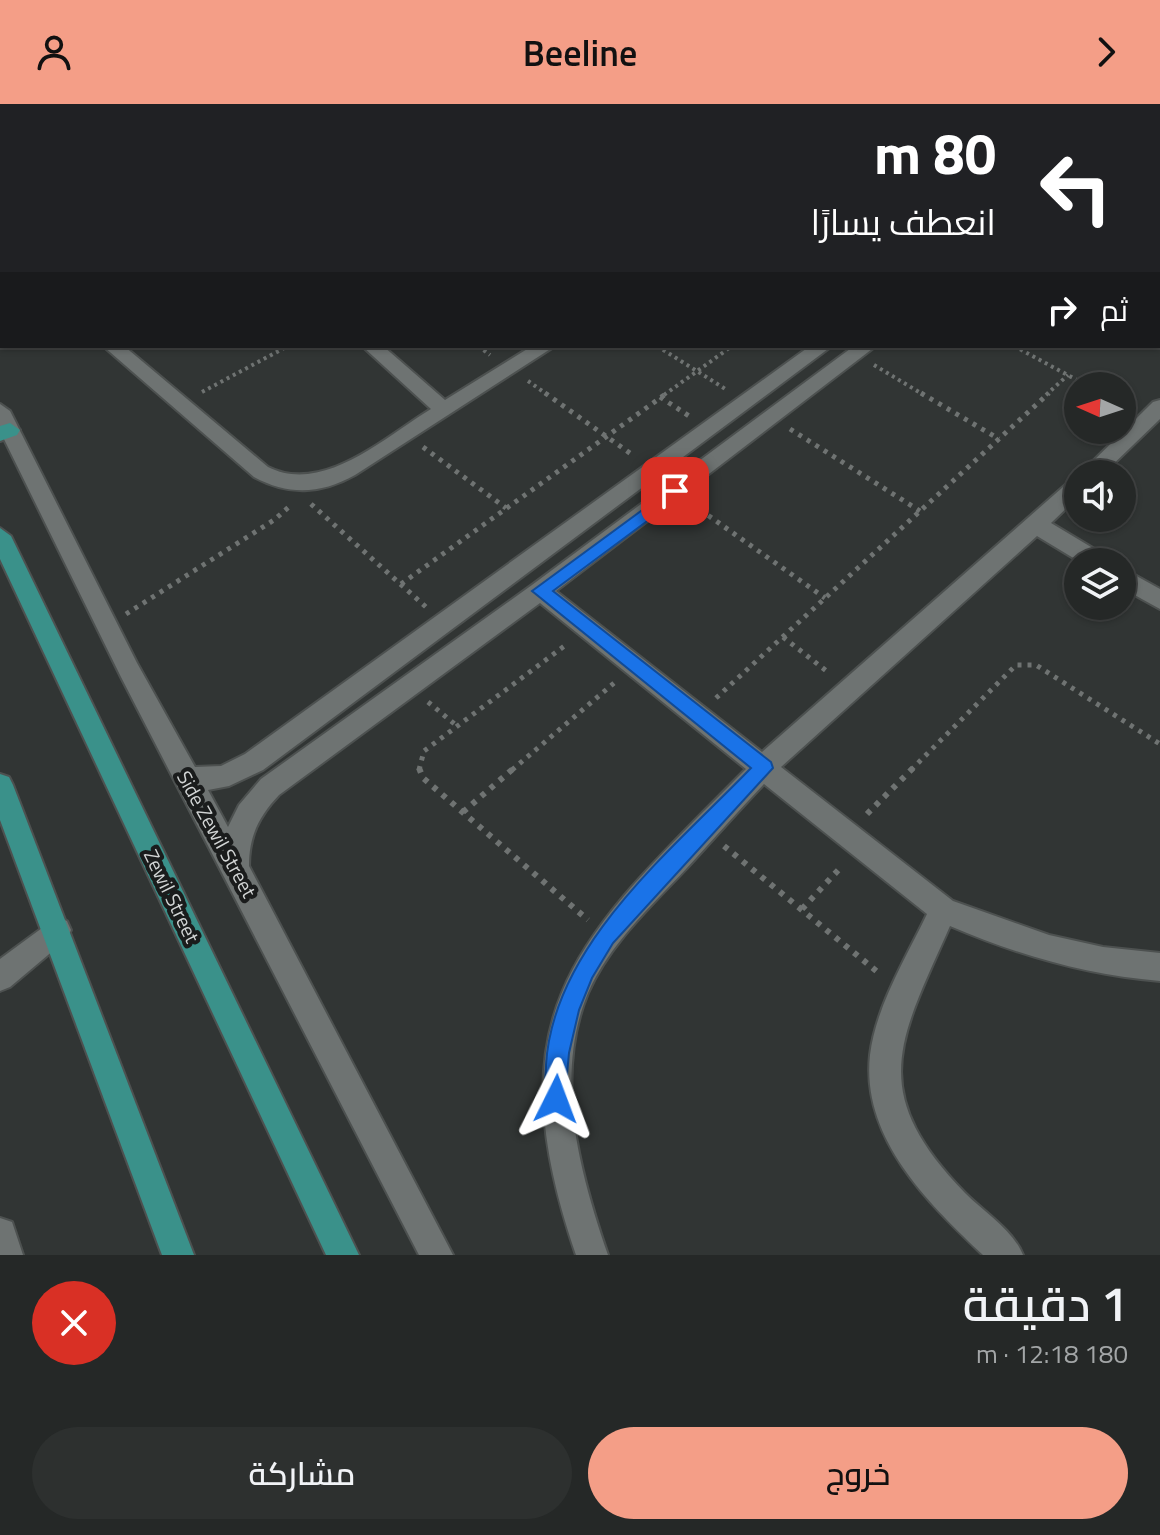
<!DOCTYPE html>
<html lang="ar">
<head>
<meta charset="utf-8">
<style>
	body { margin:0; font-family:"Titillium Web",Cairo,sans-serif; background:#2d302f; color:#f1f3f6; direction:rtl; height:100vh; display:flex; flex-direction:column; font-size:30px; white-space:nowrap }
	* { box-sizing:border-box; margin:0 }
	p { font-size:26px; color:#a3a6a7 }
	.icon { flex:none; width:44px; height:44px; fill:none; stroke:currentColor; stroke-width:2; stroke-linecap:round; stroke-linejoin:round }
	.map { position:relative; height:1151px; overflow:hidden; direction:ltr }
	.drawer { display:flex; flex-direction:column; background:#252827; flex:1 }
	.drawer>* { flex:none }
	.top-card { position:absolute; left:0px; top:0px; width:1160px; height:244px; box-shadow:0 2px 6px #0004,0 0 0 2px #424444; direction:rtl; background:#202124; color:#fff; overflow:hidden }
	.needle { width:52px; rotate:273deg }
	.buttons { position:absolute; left:1064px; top:268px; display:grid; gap:16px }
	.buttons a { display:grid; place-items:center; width:72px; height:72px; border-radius:50%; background:#252827; box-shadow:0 2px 6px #0004,0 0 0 2px #424444; font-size:40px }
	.pin { position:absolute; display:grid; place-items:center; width:68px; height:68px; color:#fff; margin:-34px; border-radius:16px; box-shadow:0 4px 12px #0006 }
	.me { position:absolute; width:88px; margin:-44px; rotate:3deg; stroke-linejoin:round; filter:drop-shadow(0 0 6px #0008) }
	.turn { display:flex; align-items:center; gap:28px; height:168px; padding:0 32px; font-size:36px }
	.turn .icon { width:104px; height:104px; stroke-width:2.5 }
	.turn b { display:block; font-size:56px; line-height:68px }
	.then { display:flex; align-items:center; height:76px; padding:0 32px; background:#0003; gap:16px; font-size:30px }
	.round { display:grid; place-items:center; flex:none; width:84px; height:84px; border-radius:42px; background:#2d302f }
	.headline { display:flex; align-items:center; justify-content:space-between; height:136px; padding:0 32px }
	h1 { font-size:48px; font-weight:600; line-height:60px }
	.button { display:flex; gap:16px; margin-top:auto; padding:16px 32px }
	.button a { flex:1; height:92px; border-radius:48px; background:#f49e87; color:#111; font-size:32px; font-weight:600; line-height:92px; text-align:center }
	.button a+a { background:#2d302f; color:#f1f3f6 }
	header { display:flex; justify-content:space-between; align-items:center; height:104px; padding:0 32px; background:#f49e87; color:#111; font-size:36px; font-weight:600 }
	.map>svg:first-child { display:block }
</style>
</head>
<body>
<header><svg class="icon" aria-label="forward" viewBox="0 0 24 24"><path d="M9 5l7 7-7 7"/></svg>Beeline<svg class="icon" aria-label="person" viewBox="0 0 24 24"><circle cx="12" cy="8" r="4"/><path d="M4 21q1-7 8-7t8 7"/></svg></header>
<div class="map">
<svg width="1160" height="1151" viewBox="0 0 1160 1151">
	<rect width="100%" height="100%" fill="#313534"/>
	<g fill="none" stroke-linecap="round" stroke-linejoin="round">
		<defs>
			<g id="minor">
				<path d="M0,0H15L17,2L2,4Z"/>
				<path d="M29,0H47L27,2Z"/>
				<path d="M278,0H296L276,2Z"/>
				<path d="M499,0H515L498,2Z"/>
				<path d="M717,0H734L715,2Z"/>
				<path d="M924,0H941L922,2Z"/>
				<path d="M1146,0H1160V3L1144,2Z"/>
				<path d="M2,16V27L0,28V17Z"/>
				<path d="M1160,18V28L1158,29V19Z"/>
				<rect x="0" y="134" width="2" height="12"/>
				<path d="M103,242H124L268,363C323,391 385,333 431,305L362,242H383L445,296L532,242H555L355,371C321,390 289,392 254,373Z"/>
				<path d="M810,242H832L263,666L229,682L208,686L228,723L239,701L261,675L532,481L854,242H876L556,487L762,648L1071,376L1078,373V393L1051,419L1106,452L1109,458H1080L1037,432L781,663L953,797L1049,831L1103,843L1160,849V877C1086,871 1018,851 950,822C899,937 866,987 965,1089C984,1108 1013,1126 1023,1151H983C928,1099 861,1034 870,951C876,902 906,854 927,810L764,680C737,708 712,737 686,765C650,803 609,841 588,889C553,973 580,1070 608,1151H576C491,903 580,832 746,665L540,499L279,691C259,712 249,732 249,762L453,1151H419L121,573L0,327V300L10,307L137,559L195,663L221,662L245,650Z"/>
				<path d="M1160,296V315L1103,370H1080L1153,298Z"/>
				<path d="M1122,464L1160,485V505L1122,484Z"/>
				<path d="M57,813L67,817L71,826L67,835L10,883L0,887V855Z"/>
				<path d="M0,1114L12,1118L23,1151H0Z"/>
			</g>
			<g id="major">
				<path d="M10,319L20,326L17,331L0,337V322Z"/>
				<path d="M0,424L11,432L359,1151H326L0,455Z"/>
				<path d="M0,670L9,673L13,681L194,1151H162L0,716Z"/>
			</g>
		</defs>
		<use href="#minor" stroke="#4d5150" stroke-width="4"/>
		<use href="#major" stroke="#4d5150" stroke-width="4"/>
		<g stroke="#6f7372" stroke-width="4" stroke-dasharray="3 4" stroke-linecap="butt">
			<path d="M96,0L99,2"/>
			<path d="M471,0L475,2"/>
			<path d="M1011,0L1016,2"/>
			<path d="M478,242L490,251"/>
			<path d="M657,242L727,286"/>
			<path d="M1014,242L1088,282"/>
			<path d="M874,261L924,291"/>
			<path d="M528,277L548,291"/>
			<path d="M202,288L288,242"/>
			<path d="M664,291L732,242"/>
			<path d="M1046,291L1068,271"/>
		</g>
		<g stroke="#6f7372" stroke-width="5" stroke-dasharray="4 6" stroke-linecap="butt">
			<path d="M545,289L634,352"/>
			<path d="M921,289L999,335"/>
			<path d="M660,293L689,312"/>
			<path d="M790,325L920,407"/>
			<path d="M423,343L506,404"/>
			<path d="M311,400L426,503"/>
			<path d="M692,400L825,494"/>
			<path d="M401,480L667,289"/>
			<path d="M126,510L274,416L291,401"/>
			<path d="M783,533L829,569"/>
			<path d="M716,594L1049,289"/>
			<path d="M428,598L457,622"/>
			<path d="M419,666L424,647L567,540"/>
			<path d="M512,666L614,579"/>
			<path d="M911,666L1016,561H1036L1160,640"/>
		</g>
		<g stroke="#6f7372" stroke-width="6" stroke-dasharray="5 7" stroke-linecap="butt">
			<path d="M419,664L423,674L588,816"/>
			<path d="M463,708L514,664"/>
			<path d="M867,710L913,664"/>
			<path d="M724,742L880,870"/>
			<path d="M802,805L842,762"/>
		</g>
		<use href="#minor" fill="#6e7372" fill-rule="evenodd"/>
		<use href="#major" fill="#3a918a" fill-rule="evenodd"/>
	</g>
	<path fill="#1a73e8" stroke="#114b97" stroke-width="2" d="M675,382L681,383V392L553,487L771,658L773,664L613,839L592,874L579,906L569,949L564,1003L556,1007L548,1003C542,990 546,975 546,961C553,841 672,746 751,664L532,487Z"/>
	<g text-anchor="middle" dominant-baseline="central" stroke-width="8" stroke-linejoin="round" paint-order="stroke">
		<g font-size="20" fill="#d2d5d5" stroke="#1a1c1c">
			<text transform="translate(217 730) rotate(61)">Side Zewil Street</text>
			<text transform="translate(172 792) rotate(64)">Zewil Street</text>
		</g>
	</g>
</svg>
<div class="buttons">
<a><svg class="needle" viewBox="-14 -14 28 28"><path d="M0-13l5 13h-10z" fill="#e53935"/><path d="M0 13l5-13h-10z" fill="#a3a6a7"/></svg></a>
<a><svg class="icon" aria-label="sound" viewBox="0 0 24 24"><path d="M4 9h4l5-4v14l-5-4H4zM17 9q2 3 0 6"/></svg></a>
<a><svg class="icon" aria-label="layers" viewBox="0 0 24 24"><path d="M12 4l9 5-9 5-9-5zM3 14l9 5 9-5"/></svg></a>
</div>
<div class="pin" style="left:675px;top:387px;background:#d93025"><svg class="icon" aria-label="arrive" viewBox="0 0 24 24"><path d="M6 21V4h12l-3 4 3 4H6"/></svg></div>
<svg class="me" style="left:556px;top:995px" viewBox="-20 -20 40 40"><path d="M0-17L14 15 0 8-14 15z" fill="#1a73e8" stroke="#fff" stroke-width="4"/></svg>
<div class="top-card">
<div class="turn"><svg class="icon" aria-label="left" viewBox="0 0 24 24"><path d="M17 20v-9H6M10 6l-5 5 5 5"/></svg><div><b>80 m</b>انعطف يسارًا</div></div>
<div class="then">ثم<svg class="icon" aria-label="right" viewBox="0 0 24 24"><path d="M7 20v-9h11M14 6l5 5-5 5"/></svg></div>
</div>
</div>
<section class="drawer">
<div class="headline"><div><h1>1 دقيقة</h1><p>180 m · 12:18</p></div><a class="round" style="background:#d93025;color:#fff"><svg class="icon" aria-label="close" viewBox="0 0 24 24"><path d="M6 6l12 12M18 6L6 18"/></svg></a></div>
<div class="button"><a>خروج</a><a>مشاركة</a></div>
</section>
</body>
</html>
